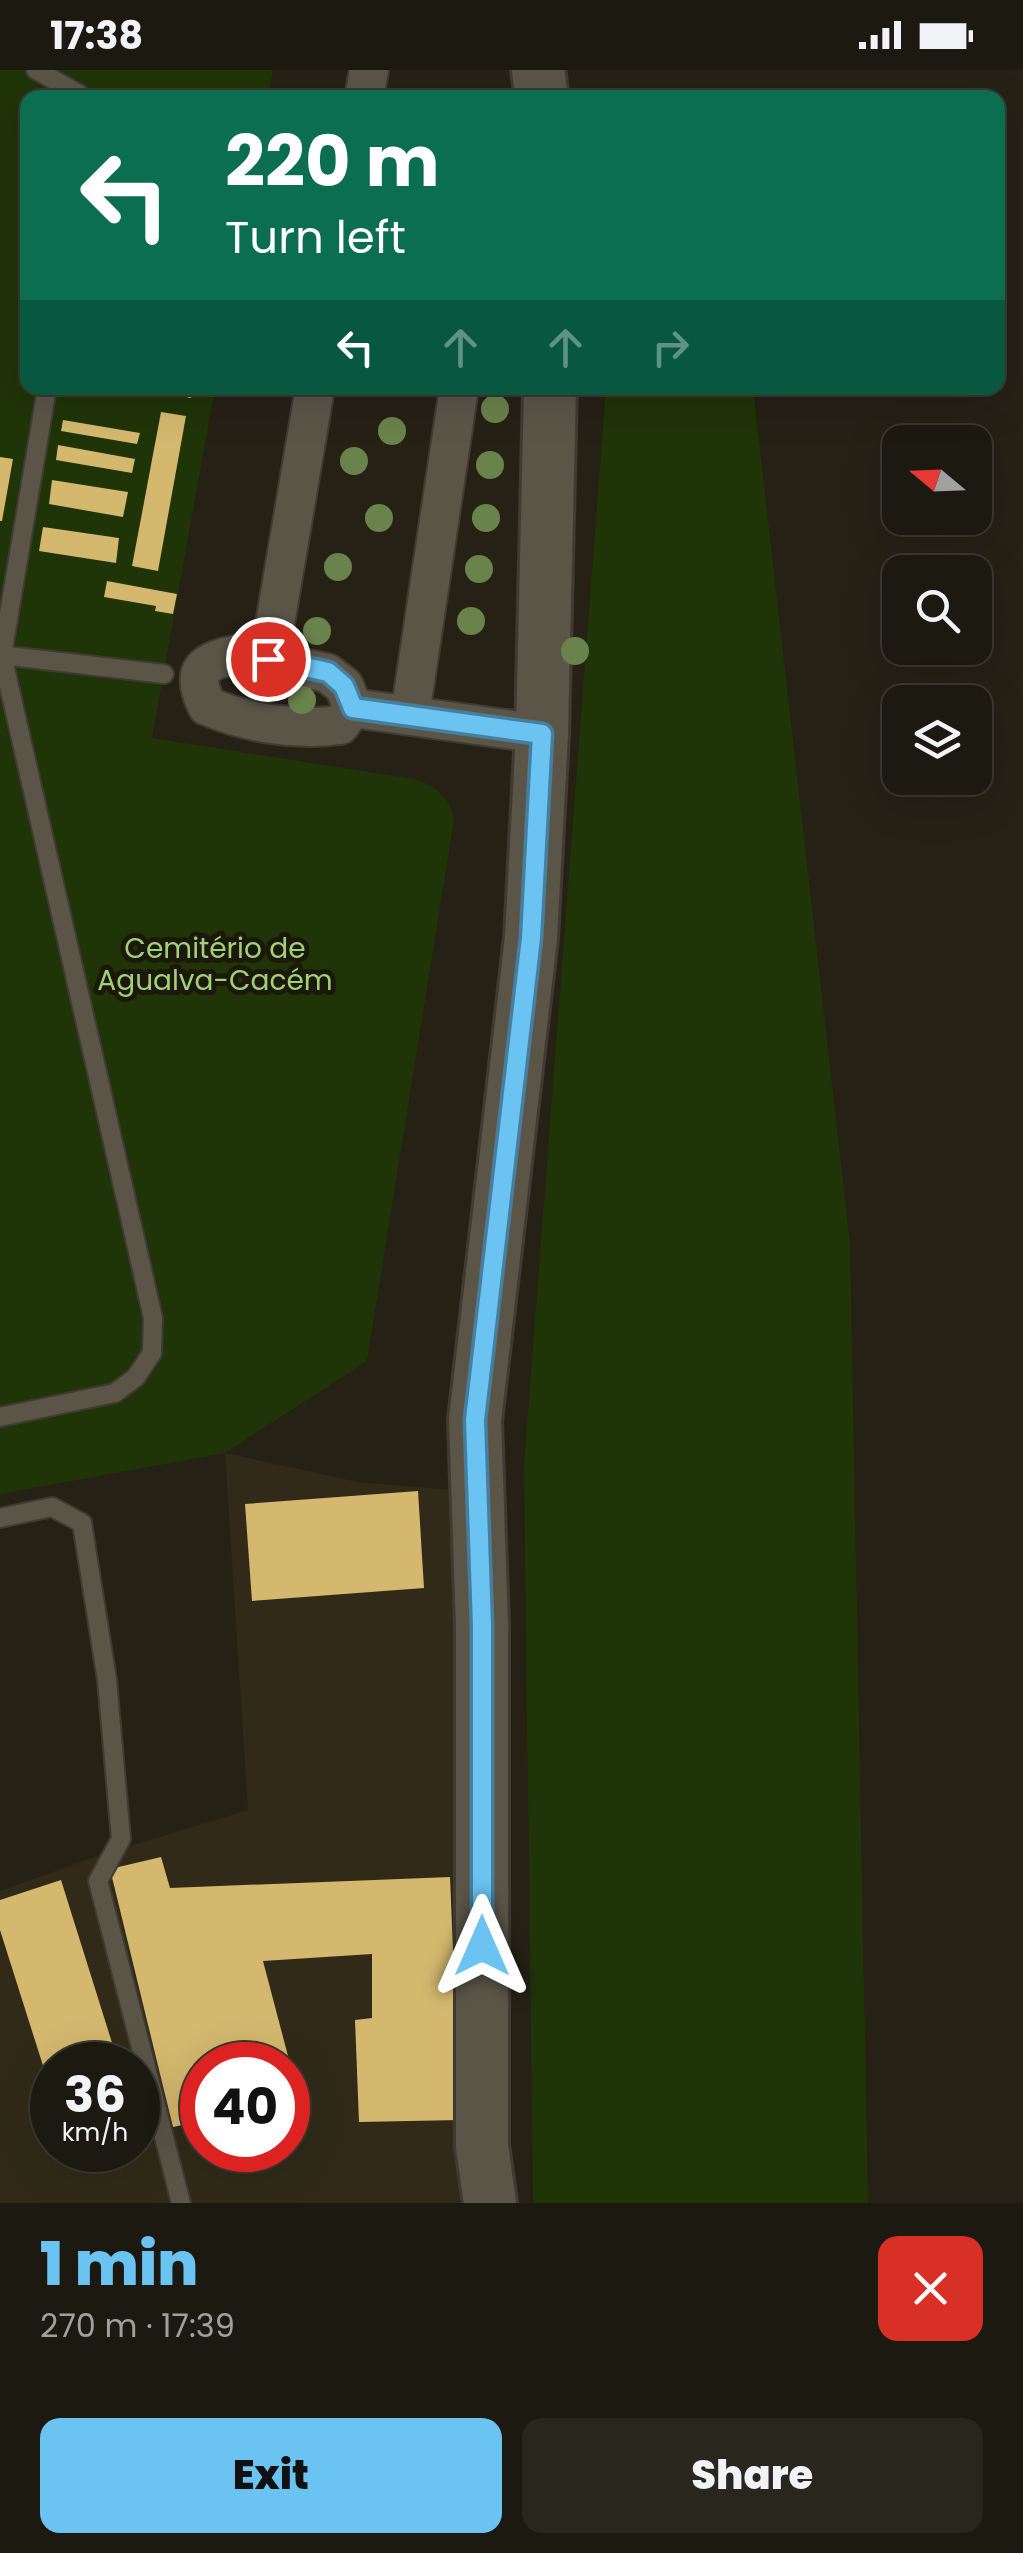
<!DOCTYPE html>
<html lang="en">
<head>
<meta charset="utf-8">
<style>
	body { margin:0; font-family:Poppins,sans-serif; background:#29261e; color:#f1f3f6; height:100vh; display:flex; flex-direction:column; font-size:38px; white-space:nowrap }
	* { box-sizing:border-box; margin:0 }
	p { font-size:32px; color:#a0a09f }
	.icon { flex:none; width:55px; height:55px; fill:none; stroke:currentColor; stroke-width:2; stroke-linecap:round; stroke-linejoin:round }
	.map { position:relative; height:2133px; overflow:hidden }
	.panel { display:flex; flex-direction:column; background:#1c1910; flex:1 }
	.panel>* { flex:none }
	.banner { position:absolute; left:20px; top:20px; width:985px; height:305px; border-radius:20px; box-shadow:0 10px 40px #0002,0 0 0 2px #3a3830; background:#0b6e4f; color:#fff; overflow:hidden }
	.needle { width:65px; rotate:289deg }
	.fabs { position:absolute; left:882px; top:355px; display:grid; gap:20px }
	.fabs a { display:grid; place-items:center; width:110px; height:110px; border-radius:20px; background:#1c1910; box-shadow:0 10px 40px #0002,0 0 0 2px #3a3830; font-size:50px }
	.speed { position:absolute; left:30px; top:1972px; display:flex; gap:20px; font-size:50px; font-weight:700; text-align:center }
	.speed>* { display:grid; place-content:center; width:130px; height:130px; border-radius:50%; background:#1c1910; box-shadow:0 10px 40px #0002,0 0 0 2px #3a3830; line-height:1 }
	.speed small { font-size:25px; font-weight:400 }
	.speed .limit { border:15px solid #d22; background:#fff; color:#111 }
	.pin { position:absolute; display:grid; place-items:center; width:85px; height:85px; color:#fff; margin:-42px; border:5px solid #fff; border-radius:50%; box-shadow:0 2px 10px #0007 }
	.me { position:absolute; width:110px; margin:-55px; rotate:0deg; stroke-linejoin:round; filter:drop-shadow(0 0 8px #0008) }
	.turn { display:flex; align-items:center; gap:35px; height:210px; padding:0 40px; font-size:45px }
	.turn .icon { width:130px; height:130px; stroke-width:2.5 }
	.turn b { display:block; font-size:70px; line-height:85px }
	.lanes { display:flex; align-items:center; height:95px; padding:0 40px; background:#0003; justify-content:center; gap:50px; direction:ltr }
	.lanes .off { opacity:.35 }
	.round { display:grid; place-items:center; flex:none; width:105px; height:105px; border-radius:20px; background:#29261e }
	.summary { display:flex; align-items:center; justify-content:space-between; height:170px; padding:0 40px }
	h1 { font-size:60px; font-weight:800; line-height:75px; color:#6ac3f1 }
	.cta { display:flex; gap:20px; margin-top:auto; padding:20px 40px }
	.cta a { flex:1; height:115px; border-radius:20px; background:#6ac3f1; color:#111; font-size:40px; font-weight:800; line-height:115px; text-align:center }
	.cta a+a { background:#29261e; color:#f1f3f6 }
	.status { display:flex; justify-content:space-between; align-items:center; height:70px; padding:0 50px; background:#1c1910; direction:ltr }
	.status svg { height:28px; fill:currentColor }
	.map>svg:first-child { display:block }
</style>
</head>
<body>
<div class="status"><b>17:38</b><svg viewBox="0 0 49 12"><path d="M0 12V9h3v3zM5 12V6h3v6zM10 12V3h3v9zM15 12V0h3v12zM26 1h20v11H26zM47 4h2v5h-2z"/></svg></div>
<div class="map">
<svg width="1023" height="2133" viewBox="0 0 1023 2133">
	<rect width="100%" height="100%" fill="#262115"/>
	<path fill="#312a18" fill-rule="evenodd" d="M225,1383L358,1412L464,1421L471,2133H0V1821L94,1787L248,1740ZM52,1995H138V2080H52ZM202,1995H288V2080H202Z"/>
	<g fill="#1f3407">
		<path d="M0,0H273L268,27L28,28V318H215L152,668L414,709C437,717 449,725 454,750L367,1291L225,1383L0,1424Z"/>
		<path d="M606,318H753L850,1173L868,2133H533L524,1395Z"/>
	</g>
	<g fill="#d3b86e">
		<path d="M166,318H193L191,328L165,323Z"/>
		<path d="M161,342L186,346L158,501L132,496Z"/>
		<path d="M63,350L140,363L137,374L61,361Z"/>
		<path d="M58,375L135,389L132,403L56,390Z"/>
		<path d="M0,387L13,389L2,451H0Z"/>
		<path d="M52,410L128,422L123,447L49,434Z"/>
		<path d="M43,457L119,468L116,493L39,481Z"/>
		<path d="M107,511L177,524L173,544L155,541L156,536L104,527Z"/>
		<path d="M418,1421L424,1518L252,1531L245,1434Z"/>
		<path d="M161,1787L170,1818L450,1807L460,2050L359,2052L355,1950L372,1948V1884L263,1891L303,2043L288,2044V1995H202V2051L173,2057L110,1799Z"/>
		<path d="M61,1810L119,1995H52V2024L0,1860V1830Z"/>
	</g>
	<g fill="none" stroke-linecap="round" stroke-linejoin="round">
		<defs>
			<g id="lane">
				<path d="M36,0L79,24L80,28"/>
				<path d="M0,585L164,604"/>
				<path d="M0,1347L115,1323L136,1307L152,1283L153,1248L2,585L47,318"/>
				<path d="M0,1448L52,1437L82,1453L107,1610L121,1769L98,1811L181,2133"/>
			</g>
			<g id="street">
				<path d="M364,28L369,0"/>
				<path d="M239,584L327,603L344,616L353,638L340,655C296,661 247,653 207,636C189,599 204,591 239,584Z"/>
				<path d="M269,589L315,318"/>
				<path d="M353,638L542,664"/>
				<path d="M410,645L459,318"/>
			</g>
			<g id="secondary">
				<path d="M538,0L542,28"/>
				<path d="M490,2133L482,2076V1556L475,1350L531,868L542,664L550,318"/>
			</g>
		</defs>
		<use href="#lane" stroke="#3f3b32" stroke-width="22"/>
		<use href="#street" stroke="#3f3b32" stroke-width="42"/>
		<use href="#secondary" stroke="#3f3b32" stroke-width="58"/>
		<use href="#lane" stroke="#5b5548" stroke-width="18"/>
		<use href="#street" stroke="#5b5548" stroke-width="38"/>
		<use href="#secondary" stroke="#5b5548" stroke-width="52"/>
	</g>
	<g fill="#6a824b">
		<circle cx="495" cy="339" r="14"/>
		<circle cx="392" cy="361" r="14"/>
		<circle cx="354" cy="391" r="14"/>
		<circle cx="490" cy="395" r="14"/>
		<circle cx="379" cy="448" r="14"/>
		<circle cx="486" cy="448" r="14"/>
		<circle cx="338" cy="497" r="14"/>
		<circle cx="479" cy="499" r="14"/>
		<circle cx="471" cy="551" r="14"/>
		<circle cx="317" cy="561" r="14"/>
		<circle cx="575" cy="581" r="14"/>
		<circle cx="302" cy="630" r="14"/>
	</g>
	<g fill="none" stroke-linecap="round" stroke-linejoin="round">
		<defs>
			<path id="route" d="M268,589L328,602L344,616L353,638L542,664L531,868L475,1350L482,1556V1876"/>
		</defs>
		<use href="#route" stroke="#457f9d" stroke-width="25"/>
		<use href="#route" stroke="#6ac3f1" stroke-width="18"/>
	</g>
	<g text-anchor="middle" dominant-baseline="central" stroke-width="10" stroke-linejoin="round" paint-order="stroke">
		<g font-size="28" fill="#a1d177" stroke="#1c180c">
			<text x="215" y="878">Cemitério de<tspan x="215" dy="32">Agualva-Cacém</tspan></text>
		</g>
	</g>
</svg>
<div class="fabs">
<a><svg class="needle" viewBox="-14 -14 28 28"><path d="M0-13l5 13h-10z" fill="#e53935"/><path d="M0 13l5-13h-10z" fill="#a0a09f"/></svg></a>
<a><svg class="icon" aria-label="search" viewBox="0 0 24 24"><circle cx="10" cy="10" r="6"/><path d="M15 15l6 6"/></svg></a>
<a><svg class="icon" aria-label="layers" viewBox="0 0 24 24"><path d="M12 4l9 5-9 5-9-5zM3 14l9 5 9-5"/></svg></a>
</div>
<div class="speed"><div>36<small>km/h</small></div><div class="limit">40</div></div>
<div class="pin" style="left:268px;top:589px;background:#d93025"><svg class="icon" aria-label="arrive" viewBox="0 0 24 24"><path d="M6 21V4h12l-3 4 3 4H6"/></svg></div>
<svg class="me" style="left:482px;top:1876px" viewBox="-20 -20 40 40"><path d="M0-17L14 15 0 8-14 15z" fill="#6ac3f1" stroke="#fff" stroke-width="4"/></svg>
<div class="banner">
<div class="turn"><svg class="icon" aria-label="left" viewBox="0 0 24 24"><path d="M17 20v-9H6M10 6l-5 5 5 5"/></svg><div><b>220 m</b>Turn left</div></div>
<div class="lanes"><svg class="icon" aria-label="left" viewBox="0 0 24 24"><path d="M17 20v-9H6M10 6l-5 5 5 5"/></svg><svg class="icon off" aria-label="ahead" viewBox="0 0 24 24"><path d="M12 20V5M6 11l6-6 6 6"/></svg><svg class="icon off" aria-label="ahead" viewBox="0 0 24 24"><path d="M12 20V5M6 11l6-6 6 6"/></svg><svg class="icon off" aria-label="right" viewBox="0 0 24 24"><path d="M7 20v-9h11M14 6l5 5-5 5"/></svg></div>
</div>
</div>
<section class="panel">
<div class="summary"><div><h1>1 min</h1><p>270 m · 17:39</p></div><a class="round" style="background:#d93025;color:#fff"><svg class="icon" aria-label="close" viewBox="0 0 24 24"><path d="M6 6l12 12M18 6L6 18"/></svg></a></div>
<div class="cta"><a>Exit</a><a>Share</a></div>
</section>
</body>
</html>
